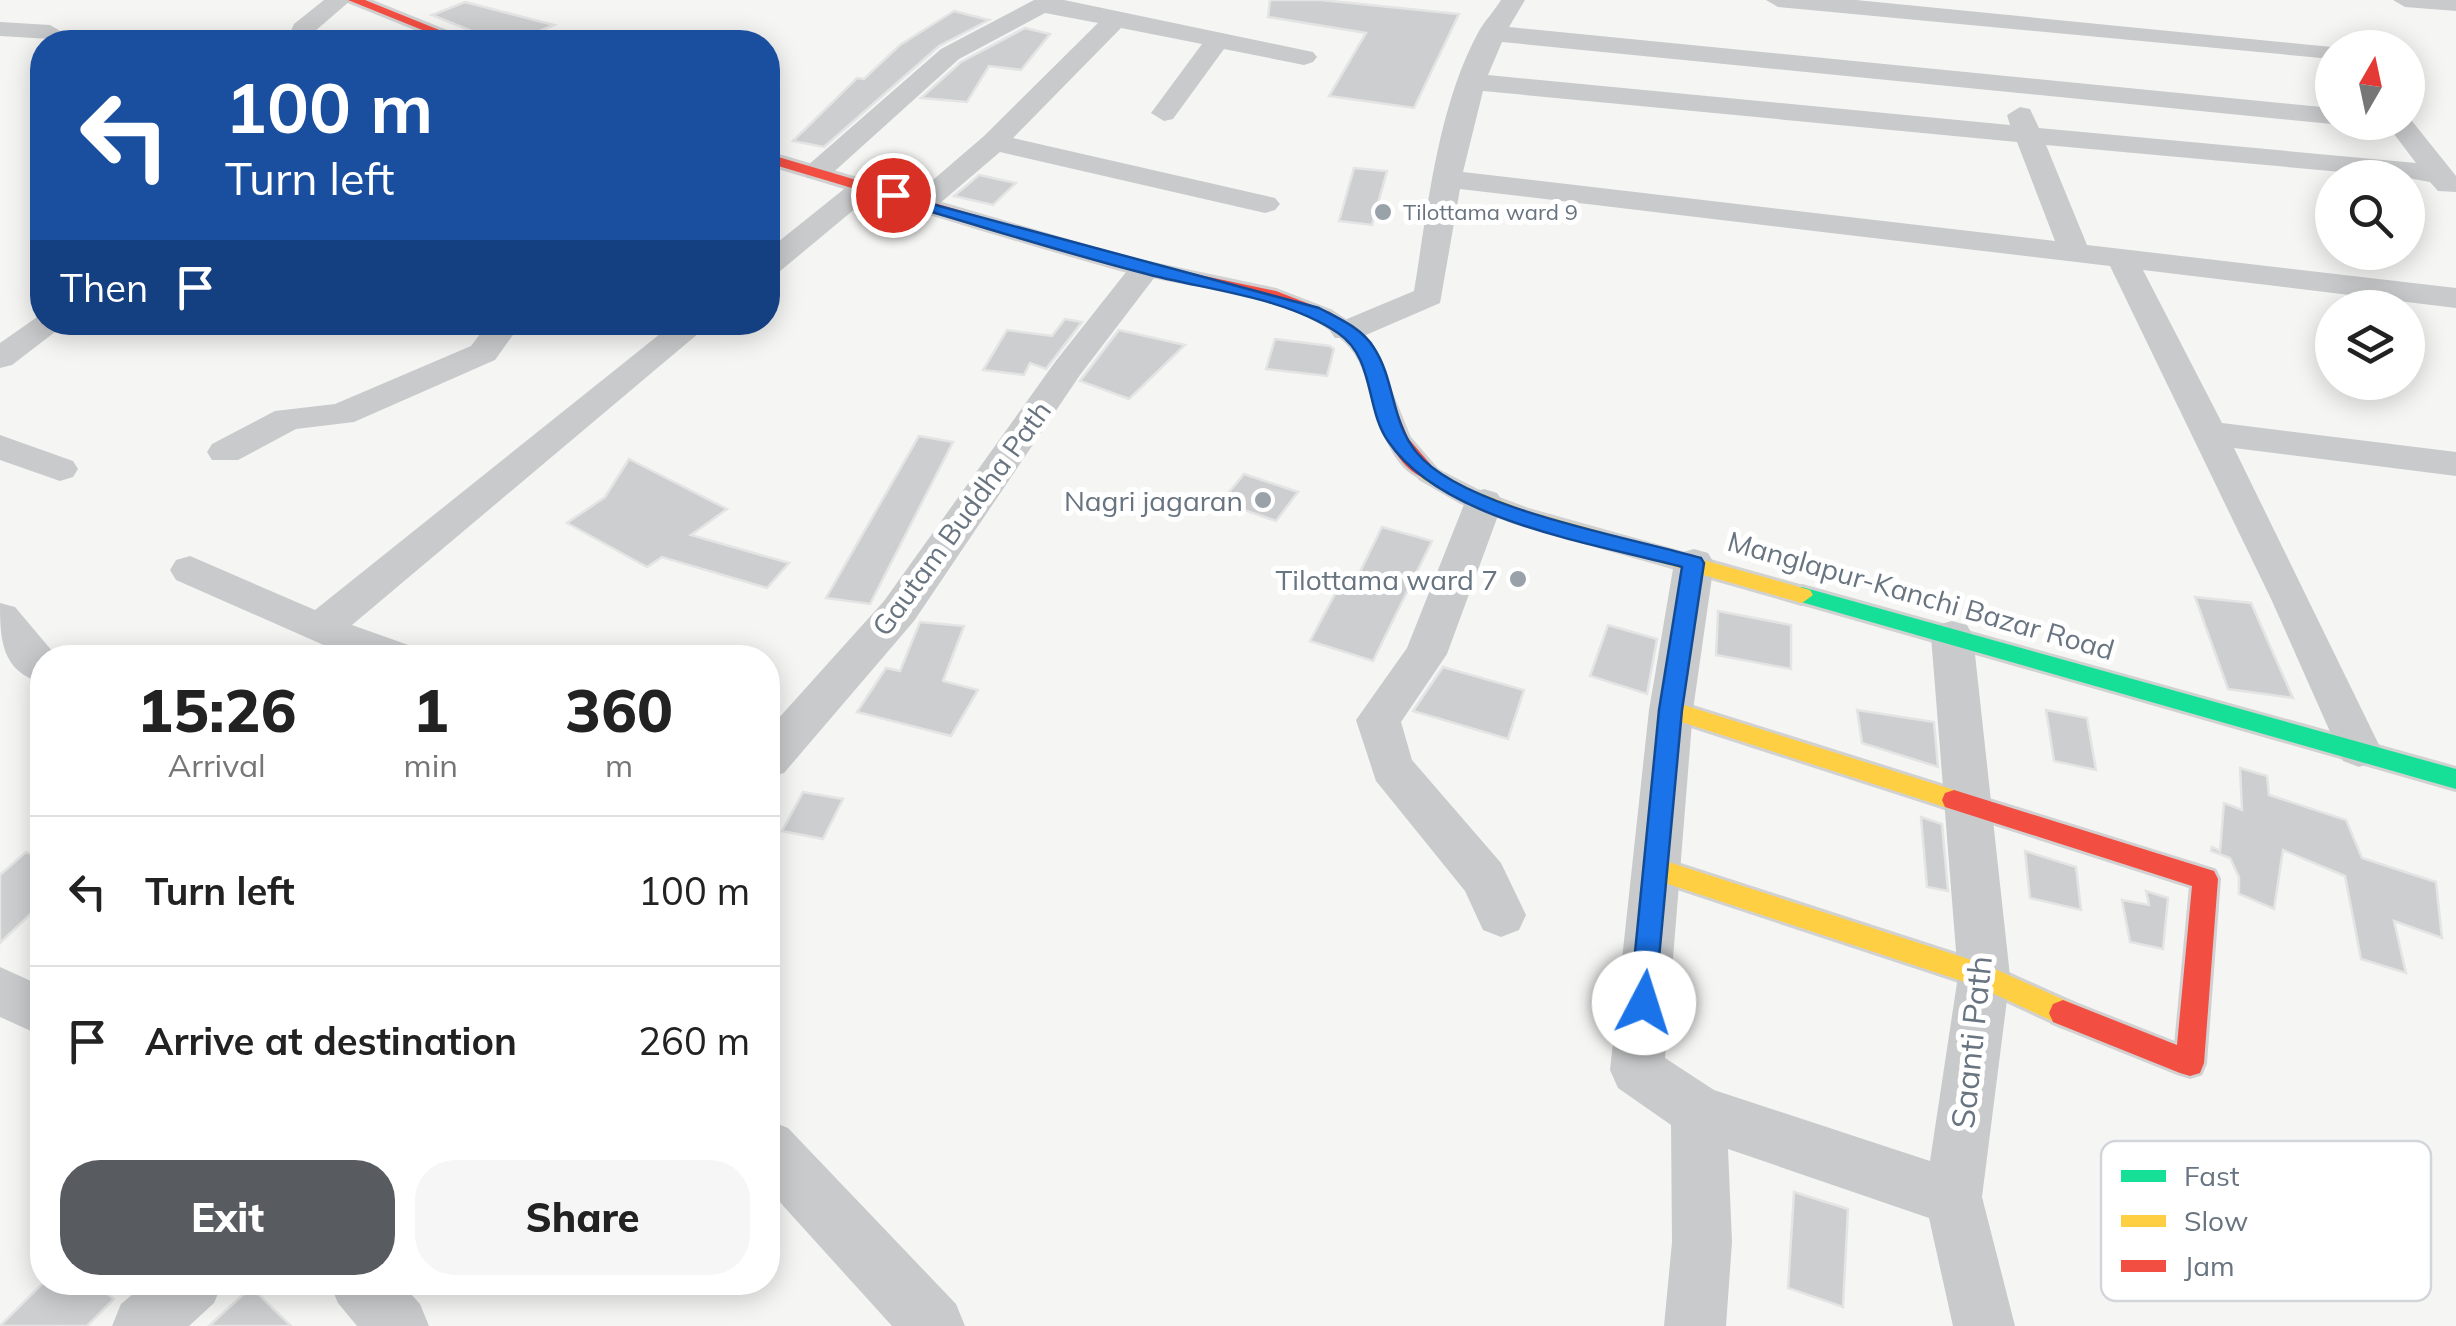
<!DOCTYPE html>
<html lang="en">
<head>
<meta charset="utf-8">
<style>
	body { margin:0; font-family:Mulish,sans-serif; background:#f6f6f6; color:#222; height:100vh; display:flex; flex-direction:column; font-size:38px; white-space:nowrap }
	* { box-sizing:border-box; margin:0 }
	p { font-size:32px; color:#767676 }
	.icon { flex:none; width:55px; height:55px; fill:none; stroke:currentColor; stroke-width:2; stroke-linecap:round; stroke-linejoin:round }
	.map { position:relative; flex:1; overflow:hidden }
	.side { position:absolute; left:30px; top:645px; width:750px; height:650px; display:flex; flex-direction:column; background:#fff; border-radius:40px; box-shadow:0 5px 25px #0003 }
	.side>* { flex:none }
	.top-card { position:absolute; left:30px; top:30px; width:750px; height:305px; border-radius:40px; box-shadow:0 5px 25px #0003; background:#1a4fa0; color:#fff; overflow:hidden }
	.needle { width:65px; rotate:9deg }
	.fabs { position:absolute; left:2315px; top:30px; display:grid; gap:20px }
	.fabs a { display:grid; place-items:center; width:110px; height:110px; border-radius:50%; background:#fff; box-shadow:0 5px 25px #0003; font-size:50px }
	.pin { position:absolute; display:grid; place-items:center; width:85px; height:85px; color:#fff; margin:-42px; border:5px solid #fff; border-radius:50%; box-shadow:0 2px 10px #0007 }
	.me { position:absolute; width:110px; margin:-55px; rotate:5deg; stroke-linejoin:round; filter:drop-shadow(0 0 8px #0008) }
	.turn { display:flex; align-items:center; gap:35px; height:210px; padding:0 30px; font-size:45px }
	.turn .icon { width:130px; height:130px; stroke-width:2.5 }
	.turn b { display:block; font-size:70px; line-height:85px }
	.then { display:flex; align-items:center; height:95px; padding:0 30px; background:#0003; gap:20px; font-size:38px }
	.eta { display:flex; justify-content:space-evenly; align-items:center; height:170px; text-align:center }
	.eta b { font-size:60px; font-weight:800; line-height:70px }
	.primary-button { display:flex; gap:20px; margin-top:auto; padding:20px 30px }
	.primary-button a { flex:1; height:115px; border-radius:40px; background:#585b5f; color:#fff; font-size:40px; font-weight:800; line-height:115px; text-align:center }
	.primary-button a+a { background:#f6f6f6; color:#222 }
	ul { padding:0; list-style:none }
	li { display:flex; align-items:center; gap:30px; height:150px; padding:0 30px; border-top:2px solid #e0e0e0 }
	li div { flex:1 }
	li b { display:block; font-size:38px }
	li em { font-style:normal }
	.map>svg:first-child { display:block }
</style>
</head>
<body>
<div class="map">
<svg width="2456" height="1326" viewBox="0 0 2456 1326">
	<rect width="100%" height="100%" fill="#f5f5f4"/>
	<g fill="#cdcecf" stroke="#e4e4e4" stroke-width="2.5">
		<path d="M1270,0H1321L1459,14L1414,108L1329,96L1366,33L1268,17Z"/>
		<path d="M465,2L554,25L514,42H482L474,32L432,15Z"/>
		<path d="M954,11L989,20L939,46L824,147L793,141L857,78L864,79L900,45Z"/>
		<path d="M1025,28L1050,34L1021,70L989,66L967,102L921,98L961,62Z"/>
		<path d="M1354,168L1387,171L1372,225L1339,221Z"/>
		<path d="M979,175L1016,183L993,205L954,196Z"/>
		<path d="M1065,319L1082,322L1046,369L1030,363L1024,375L983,370L1007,330L1052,336Z"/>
		<path d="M1119,330L1185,345L1129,399L1080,381Z"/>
		<path d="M1275,339L1330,346L1334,349L1327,376L1266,369Z"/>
		<path d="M919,436L953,442L870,604L826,598Z"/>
		<path d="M629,459L727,509L691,535L789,563L767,588L662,557L647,567L567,523L605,497Z"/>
		<path d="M1244,474L1298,492L1276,521L1221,502Z"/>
		<path d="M1382,527L1432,541L1373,661L1310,641L1343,579L1355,582Z"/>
		<path d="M2195,597L2251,603L2293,698L2228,689Z"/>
		<path d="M1718,611L1791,625V669L1716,655Z"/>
		<path d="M920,622L964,626L943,681L978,690L951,736L857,712L886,668L900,671Z"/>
		<path d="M1608,625L1657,639L1647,694L1590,676Z"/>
		<path d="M1443,667L1524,690L1508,739L1413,711Z"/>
		<path d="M1857,710L1934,722L1938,767L1862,743Z"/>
		<path d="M2046,710L2087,718L2096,770L2054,761Z"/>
		<path d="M2240,768L2267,776L2269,795L2346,820L2362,858L2436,882L2442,938L2394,921L2406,973L2361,959L2345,876L2283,850L2274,909L2239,894V877L2230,858L2211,851L2212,847L2220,851L2224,803L2242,810Z"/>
		<path d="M803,792L843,799L823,839L782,831Z"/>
		<path d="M1921,817L1942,824L1948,891L1927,887Z"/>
		<path d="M2025,851L2076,867L2081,910L2030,898Z"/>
		<path d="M26,852L42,857V903L0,943V875Z"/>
		<path d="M2146,891L2168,898L2163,949L2130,942L2122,900L2149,905Z"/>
		<path d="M1794,1192L1848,1209L1843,1307L1788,1288Z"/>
		<path d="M44,1282H92L114,1299L87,1326H0Z"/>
		<path d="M251,1287L291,1326H209Z"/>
	</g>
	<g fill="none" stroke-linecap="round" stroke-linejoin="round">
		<defs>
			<path id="fast" d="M1802,587L2456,769V789L1794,600L1791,595L1794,590Z"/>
			<g id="slow">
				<path d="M1428,467L1475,491L1528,511L1810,590L1813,595L1802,603L1514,521L1461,501L1421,478L1418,473L1421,468Z"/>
				<path d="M1671,701L1954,790L1963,793L1966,800L1963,807L1954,810L1663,716L1659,710L1663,704Z"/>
				<path d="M1656,858L1984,964L2073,1004L2077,1013L2073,1022L2063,1026L1977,986L1647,877L1643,869L1647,861Z"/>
			</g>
			<g id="jam">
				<path d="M348,0H365L469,42H452Z"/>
				<path d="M768,154L1129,260L1276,291L1330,312L1354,328L1371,347L1408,438L1438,473L1428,479C1379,465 1380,386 1356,351C1346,337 1330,326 1315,318C1253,286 1183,285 1117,267C1000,235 884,197 768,163Z"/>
				<path d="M1954,790L2214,871L2218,879L2204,1063L2200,1073L2190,1076L2180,1073L2053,1022L2049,1013L2053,1004L2063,1000L2177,1045L2192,886L1945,807L1942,800L1945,793Z"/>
			</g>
		</defs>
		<use href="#fast" stroke="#d1d1d2" stroke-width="6"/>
		<use href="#slow" stroke="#d1d1d2" stroke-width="6"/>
		<use href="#jam" stroke="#d1d1d2" stroke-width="6"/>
		<g fill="#c9cacb" fill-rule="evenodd">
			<path d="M324,0H351L314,32L310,42H286L294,24Z"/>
			<path d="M1034,0H1064L1313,52L1317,57L1313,62L1304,65L1224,49L1173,119L1164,121L1151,113L1202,44L1121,28L1013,138L1275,198L1280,204L1275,210L1265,213L1000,152L932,210H912L907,204L912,198L984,136L1098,23L1045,13L959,59L827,178H807L803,172L807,166L941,49Z"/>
			<path d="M1501,0H1525L1509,27L2332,108V122H2338L2332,124L1502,42L1488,75L2010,125L2007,115L2020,107L2030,109L2039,128L2416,163L2385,122H2408V116L2456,176V192L2438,191L2430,182L2408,178L2046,145L2087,245L2456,288V308L2143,270L2222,423L2456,452V476L2234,448L2381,749L2375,761L2359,767L2343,761L2272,601L2110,266L1460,189L1440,303L1359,338H1335L1330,331L1335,324L1414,291C1428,206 1438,105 1479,31C1484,22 1495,10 1501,0ZM1483,91L2017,142L2055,241L1463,172Z"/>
			<path d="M1766,0H1856L2342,48H2332V59L1778,7Z"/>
			<path d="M2393,0H2456V11L2405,7Z"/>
			<path d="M0,22L50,25L62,32L50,39L0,36Z"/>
			<path d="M864,178L878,187L874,193L779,272L768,274V250L854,181Z"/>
			<path d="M1145,260L1161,269L1080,375L914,621L784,773L768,778V730L884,601L1055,362L1134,262Z"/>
			<path d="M40,315L42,322H68L12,365L0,368V343Z"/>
			<path d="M489,322H522L495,360L354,422L296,429L238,460H212L207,452L212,444L275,411L335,404L471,346Z"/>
			<path d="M675,322H712L352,625L414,647L420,658H353L176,580L170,570L176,560L190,556L315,610Z"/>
			<path d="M0,435L73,461L78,469L73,477L60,481L0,460Z"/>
			<path d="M1484,489L1497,493L1503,502L1447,654L1401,722L1412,760L1501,863L1526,915L1519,930L1501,937L1483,930L1465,891L1376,781L1356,720L1407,648L1465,502L1471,493Z"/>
			<path d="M1694,549L1708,553L1714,563L1693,710L1665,1058L1714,1090L1930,1161L1958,976L1931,636L1937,625L1952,621L1967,625L1973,636L2010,976L1982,1197L2015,1326H1953L1929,1218L1728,1149L1732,1242L1726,1326H1664L1672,1242L1671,1125L1618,1088L1610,1070L1649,710L1674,563L1680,553Z"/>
			<path d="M0,603L15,607L58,658H42V683C1,671 0,639 0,603Z"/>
			<path d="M0,967L42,986V1036L0,1017Z"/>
			<path d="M768,1120L788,1128L956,1304L965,1326H892L768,1189Z"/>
			<path d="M147,1282H223L214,1303L189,1326H112L121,1304Z"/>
			<path d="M329,1282H400L420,1304L429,1326H357L338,1303Z"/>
		</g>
		<use href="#fast" fill="#16e098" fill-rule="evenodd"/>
		<use href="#slow" fill="#ffcf43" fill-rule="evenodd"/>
		<use href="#jam" fill="#f24e42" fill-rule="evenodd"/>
	</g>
	<path fill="#1a73e8" stroke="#114b97" stroke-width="2.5" d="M887,192L1319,308C1338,318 1362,328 1374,348C1395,380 1391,422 1417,453C1463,509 1629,537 1701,558L1704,563L1682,710L1654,1012L1644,1015L1634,1012L1630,1003L1659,710L1682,567C1593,543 1442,521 1388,441C1365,408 1375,358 1338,333C1284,296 1205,290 1143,273C1057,251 972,223 887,199Z"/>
	<g fill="#99a1a9" stroke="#fff" stroke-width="4">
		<circle cx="1383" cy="212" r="10"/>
		<circle cx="1263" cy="500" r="10"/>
		<circle cx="1518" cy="579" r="10"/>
	</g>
	<g text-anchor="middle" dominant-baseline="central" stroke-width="10" stroke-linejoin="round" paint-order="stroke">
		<g font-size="22" fill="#687480" stroke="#fff" text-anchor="start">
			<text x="1403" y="212">Tilottama ward 9</text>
		</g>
		<g font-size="28" fill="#687480" stroke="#fff" text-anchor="end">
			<text x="1243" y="500">Nagri jagaran</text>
			<text x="1498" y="579">Tilottama ward 7</text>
		</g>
		<g font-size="28" fill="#687480" stroke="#fff">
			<text transform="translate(961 518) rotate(-54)">Gautam Buddha Path</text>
			<text transform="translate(1921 595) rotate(16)">Manglapur-Kanchi Bazar Road</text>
		</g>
		<g font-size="32" fill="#687480" stroke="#fff">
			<text transform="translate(1971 1042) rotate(-84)">Saanti Path</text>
		</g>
	</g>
	<rect x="2101" y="1141" width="330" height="160" rx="15" fill="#fff" stroke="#d2d5d9" stroke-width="2.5"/>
	<rect x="2121" y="1170" width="45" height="12" fill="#16e098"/>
	<rect x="2121" y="1215" width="45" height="12" fill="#ffcf43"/>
	<rect x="2121" y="1260" width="45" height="12" fill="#f24e42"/>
	<g font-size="28" fill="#687480">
		<text x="2184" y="1186">Fast</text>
		<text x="2184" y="1231">Slow</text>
		<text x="2184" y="1276">Jam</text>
	</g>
</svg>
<div class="fabs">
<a><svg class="needle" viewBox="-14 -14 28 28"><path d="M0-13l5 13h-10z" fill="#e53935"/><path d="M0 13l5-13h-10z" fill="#767676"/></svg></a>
<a><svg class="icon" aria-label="search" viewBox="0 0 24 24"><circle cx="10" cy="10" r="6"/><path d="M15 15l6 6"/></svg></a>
<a><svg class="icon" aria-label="layers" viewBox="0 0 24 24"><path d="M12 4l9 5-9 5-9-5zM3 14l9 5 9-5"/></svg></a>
</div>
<div class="pin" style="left:893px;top:195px;background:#d93025"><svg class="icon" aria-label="arrive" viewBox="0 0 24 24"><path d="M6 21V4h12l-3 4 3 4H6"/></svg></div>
<svg class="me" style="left:1644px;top:1003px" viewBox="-20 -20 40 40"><circle r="19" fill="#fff"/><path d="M0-13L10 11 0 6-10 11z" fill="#1a73e8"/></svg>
<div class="top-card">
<div class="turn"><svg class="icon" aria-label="left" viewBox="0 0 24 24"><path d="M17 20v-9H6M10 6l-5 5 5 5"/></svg><div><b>100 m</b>Turn left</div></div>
<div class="then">Then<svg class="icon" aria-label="arrive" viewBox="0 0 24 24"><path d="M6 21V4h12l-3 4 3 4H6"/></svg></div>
</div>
<section class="side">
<div class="eta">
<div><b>15:26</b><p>Arrival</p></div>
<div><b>1</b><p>min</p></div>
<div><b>360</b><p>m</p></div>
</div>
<ul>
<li><svg class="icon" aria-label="left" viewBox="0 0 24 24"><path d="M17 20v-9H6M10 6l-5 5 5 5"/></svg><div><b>Turn left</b></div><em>100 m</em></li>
<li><svg class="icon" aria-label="arrive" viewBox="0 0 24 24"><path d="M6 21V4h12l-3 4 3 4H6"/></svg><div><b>Arrive at destination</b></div><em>260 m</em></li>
</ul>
<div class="primary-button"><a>Exit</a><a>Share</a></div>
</section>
</div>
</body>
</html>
